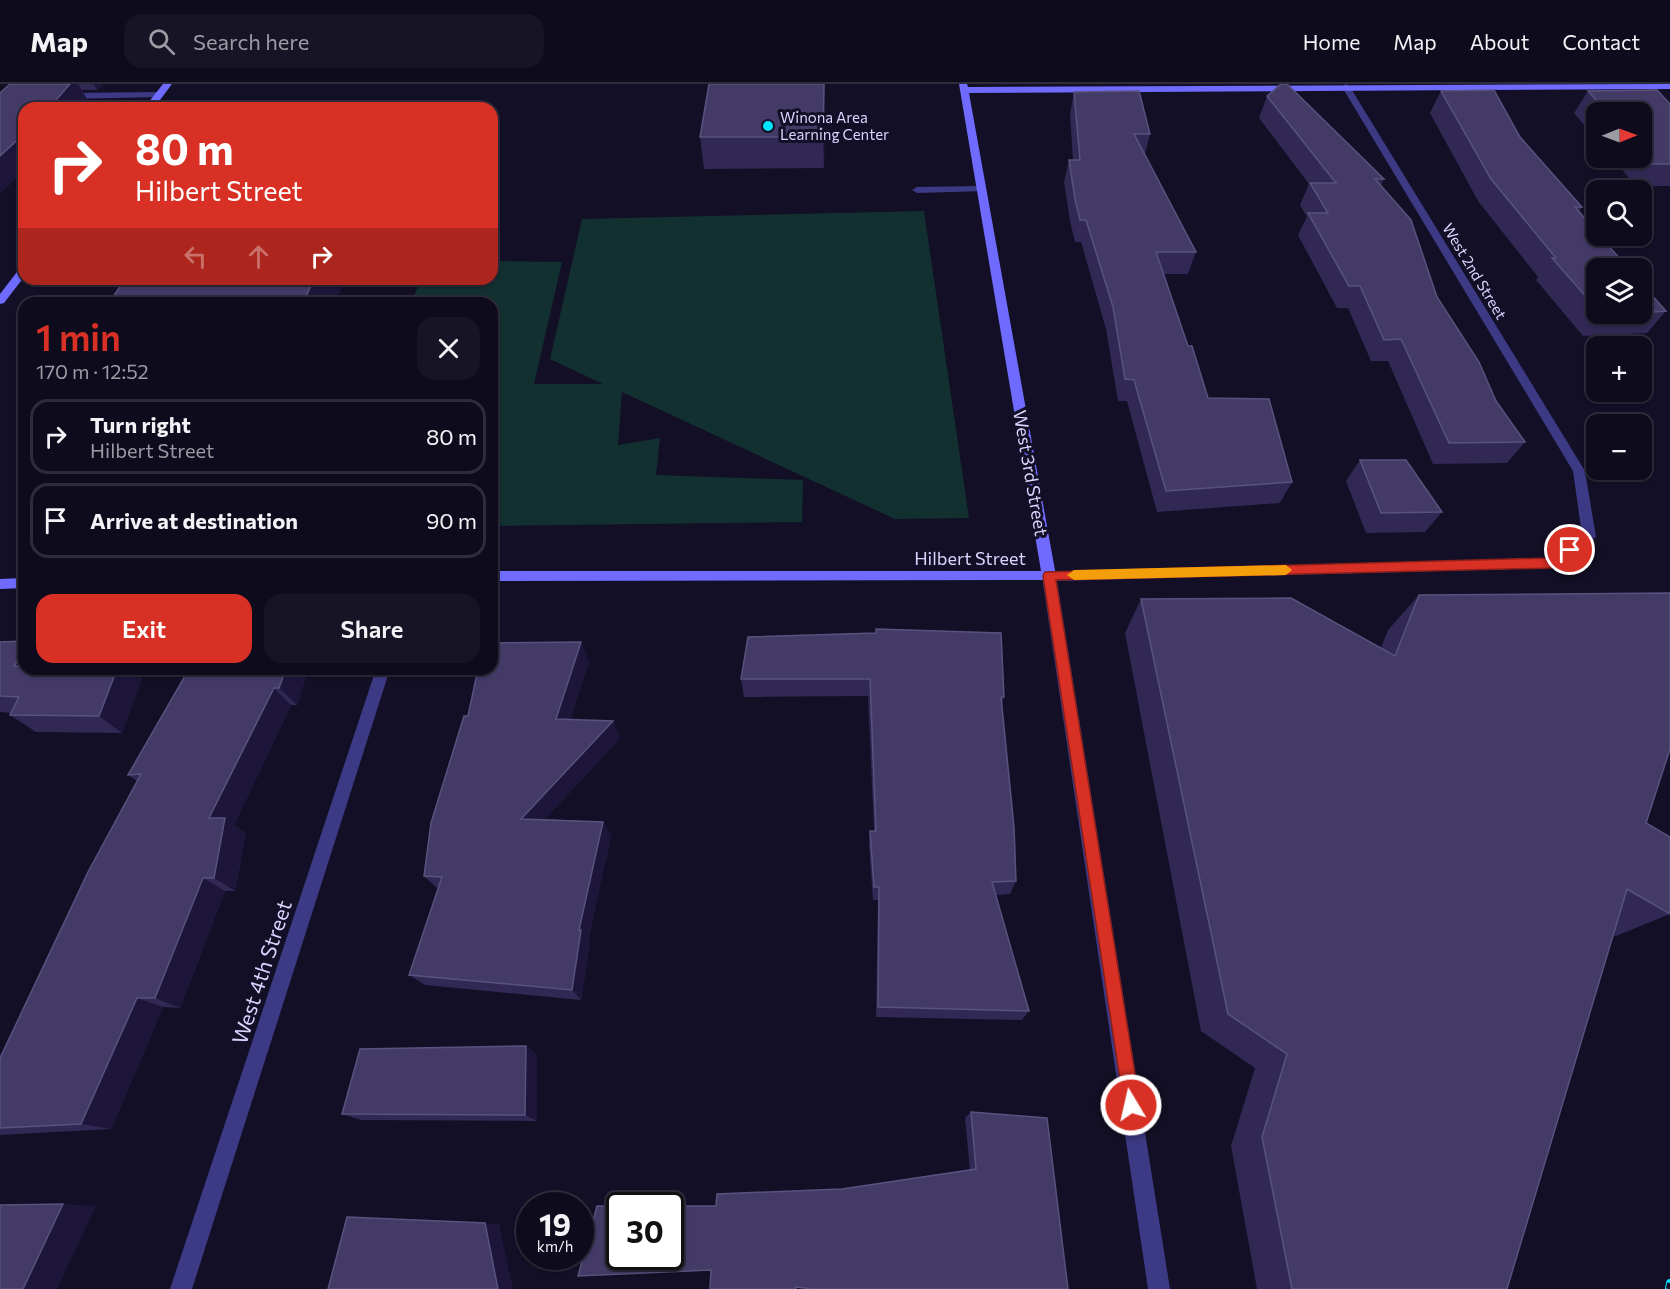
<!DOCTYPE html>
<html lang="en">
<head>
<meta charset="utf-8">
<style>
	body { margin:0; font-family:Commissioner,sans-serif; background:#171425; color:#f1f3f6; height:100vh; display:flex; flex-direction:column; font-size:22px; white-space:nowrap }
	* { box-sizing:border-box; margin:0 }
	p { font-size:20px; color:#9b9ba3 }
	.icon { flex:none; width:33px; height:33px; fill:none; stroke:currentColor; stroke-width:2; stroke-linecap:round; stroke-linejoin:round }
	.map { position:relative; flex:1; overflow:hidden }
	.details { position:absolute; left:18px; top:213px; width:480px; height:378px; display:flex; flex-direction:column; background:#0e0b1c; border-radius:18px; box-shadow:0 2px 4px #0004,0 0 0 2px #2e2b3b }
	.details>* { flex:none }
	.hud { position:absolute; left:18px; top:18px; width:480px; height:183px; border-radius:18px; box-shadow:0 2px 4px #0004,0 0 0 2px #2e2b3b; background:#d93025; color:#fff; overflow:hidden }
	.needle { width:39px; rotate:89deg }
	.buttons { position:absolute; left:1586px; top:18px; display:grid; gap:12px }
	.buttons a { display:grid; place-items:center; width:66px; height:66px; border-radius:12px; background:#0e0b1c; box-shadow:0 2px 4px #0004,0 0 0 2px #2e2b3b; font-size:30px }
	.speed { position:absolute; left:516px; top:1108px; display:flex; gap:12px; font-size:30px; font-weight:700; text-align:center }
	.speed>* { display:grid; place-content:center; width:78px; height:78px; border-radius:50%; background:#0e0b1c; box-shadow:0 2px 4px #0004,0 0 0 2px #2e2b3b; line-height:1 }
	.speed small { font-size:15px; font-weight:400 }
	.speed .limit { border:3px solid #111; border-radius:9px; background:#fff; color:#111 }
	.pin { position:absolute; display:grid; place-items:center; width:51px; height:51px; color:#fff; margin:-26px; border:3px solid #fff; border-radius:50%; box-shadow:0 2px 6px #0007 }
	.me { position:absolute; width:66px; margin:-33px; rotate:351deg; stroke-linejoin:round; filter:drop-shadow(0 0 4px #0008) }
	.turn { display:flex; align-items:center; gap:21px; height:126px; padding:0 18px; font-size:27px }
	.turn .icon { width:78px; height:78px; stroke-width:2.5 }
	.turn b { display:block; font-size:42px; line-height:51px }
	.lanes { display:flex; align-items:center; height:57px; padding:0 18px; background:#0003; justify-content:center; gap:30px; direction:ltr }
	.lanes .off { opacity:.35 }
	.round { display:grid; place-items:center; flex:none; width:63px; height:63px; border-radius:18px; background:#171425 }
	.headline { display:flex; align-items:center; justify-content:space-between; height:102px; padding:0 18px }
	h1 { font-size:36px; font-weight:600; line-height:45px; color:#d93025 }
	.action { display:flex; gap:12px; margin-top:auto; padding:12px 18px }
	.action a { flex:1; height:69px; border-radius:18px; background:#d93025; color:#fff; font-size:24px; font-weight:600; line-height:69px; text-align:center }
	.action a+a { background:#171425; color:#f1f3f6 }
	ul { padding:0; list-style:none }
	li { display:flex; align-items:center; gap:18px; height:75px; margin:0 12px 9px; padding:0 6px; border:3px solid #2e2b3b; border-radius:18px }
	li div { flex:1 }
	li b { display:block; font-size:22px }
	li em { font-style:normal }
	header { display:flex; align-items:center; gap:36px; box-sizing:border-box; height:84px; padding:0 30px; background:#0e0b1c; border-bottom:2px solid #2e2b3b }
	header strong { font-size:28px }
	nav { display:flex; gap:33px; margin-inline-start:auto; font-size:21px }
	.search { width:420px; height:54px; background:#171425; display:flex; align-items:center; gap:15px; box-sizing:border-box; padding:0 21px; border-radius:18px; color:#9b9ba3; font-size:22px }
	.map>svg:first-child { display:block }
</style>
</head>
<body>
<header>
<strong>Map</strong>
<div class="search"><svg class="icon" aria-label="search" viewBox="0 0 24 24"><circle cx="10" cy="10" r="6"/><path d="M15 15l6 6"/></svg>Search here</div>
<nav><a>Home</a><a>Map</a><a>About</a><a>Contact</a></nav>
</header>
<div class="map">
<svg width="1670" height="1205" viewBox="0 0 1670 1205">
	<rect width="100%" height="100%" fill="#130f26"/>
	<path fill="#12302f" d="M924,127L969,434L895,435L622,308L618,361L660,354L656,391L803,396L802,438L492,442V219H411L421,195H492V177L562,178L534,300H603L550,275L582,135Z"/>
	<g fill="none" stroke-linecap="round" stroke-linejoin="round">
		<path fill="#3d3a85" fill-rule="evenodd" d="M981,102L986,105L984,107L917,109L912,106L917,103Z"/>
		<g fill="#3d3a85" fill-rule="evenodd">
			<path d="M1346,0L1350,3L1585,387L1596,453L1551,484L1057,497L1170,1205H1148L1042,492L1044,488L1548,474L1582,451L1573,387L1342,3Z"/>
			<path d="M159,8L163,11L162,13L66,15L62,12L66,9Z"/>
			<path d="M376,585H390L192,1205H170Z"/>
		</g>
		<g fill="#6f6bff" fill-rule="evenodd">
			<path d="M163,0H172L154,24H144Z"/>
			<path d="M959,0H967L968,3L1670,0V5L969,9L1056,492L1054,496L492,497V487H1041Z"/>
			<path d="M24,183V193L4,219L0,220V210L20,184Z"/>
			<path d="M24,494V504L0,505V495Z"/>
		</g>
		<defs>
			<path id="rail" d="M1669,1205L1670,1199"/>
		</defs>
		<use href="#rail" stroke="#00e5ff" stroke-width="8"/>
		<use href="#rail" stroke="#130f26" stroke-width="6" stroke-dasharray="17" stroke-linecap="butt"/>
	</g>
	<g fill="#312854">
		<path d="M10,0H103L97,6H82L88,17L82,24H24Z"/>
		<path d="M709,0H825L824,84L704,85L700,53Z"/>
		<path d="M1441,7L1520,53L1582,123L1579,128L1596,184V230H1641V199L1666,227L1647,249L1583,252L1536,196L1538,193L1478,117L1430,29Z"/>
		<path d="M1588,7L1670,20V102H1636L1612,74H1641V28H1596V55L1574,29Z"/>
		<path d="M1074,8L1150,50L1145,70L1196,168L1188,190H1164L1188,262L1208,314L1292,398L1280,419L1157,428L1127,317H1118L1106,245L1081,158H1075L1070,137L1064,98L1069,76H1073L1070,30Z"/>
		<path d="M1267,12L1384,95L1381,101L1437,213L1496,317L1525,358L1507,379L1433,380L1388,277H1371L1348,224H1337L1298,151L1307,133L1300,121L1309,100L1259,34Z"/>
		<path d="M1360,376L1442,428L1425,448L1366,449L1346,397Z"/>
		<path d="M1419,511L1646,739L1670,830L1616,852L1613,851L1507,1205H1257L1231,1062L1255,984L1201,947L1125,549L1141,515L1381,564L1388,546Z"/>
		<path d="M748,553L1004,613L1002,621L1016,797L1010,810L996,811L1029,927L1022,936L876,933L878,816H873L869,761L870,747H874L868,612L744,613L741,595Z"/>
		<path d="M0,558L24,585H132L142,594L122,649L36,648L10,631L11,629L0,628Z"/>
		<path d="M589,577L570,636L620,654L545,735L603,738L611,752L588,856L590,858L581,916L425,901L409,891L438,805L424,792Z"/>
		<path d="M189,585H308L297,621H291L234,741L246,749L235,807H225L180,924L163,923L111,1045L0,1051V974L137,697L128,691Z"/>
		<path d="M537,970V1037L361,1036L342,1030Z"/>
		<path d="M971,1028L1068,1205L716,1122L842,1105L970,1086L965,1034Z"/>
	</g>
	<g fill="#1d163a">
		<path d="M70,0H78L88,17L82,24H49Z"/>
		<path d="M94,0H103L97,6Z"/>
		<path d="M824,0H825L824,84L823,53Z"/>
		<path d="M24,50V87L0,110V72Z"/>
		<path d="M314,195H345L335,219H303Z"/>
		<path d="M581,558L589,577L565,652L556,635Z"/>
		<path d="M24,566V585L14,582Z"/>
		<path d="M117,585H132L142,594L122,649L99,632Z"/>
		<path d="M286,585H308L297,621L279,604Z"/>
		<path d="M274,604L291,621L234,741L246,749L235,807L214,794L209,734Z"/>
		<path d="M613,637L620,654L532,749L521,735Z"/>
		<path d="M603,738L611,752L588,856L590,858L581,916L572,906L579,846Z"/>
		<path d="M203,794L225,807L180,924L155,914Z"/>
		<path d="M137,914L163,923L111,1045L81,1040Z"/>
		<path d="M526,962L537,970V1037L525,1031Z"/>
		<path d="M63,1120L96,1122L57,1205H23Z"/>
		<path d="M485,1139L499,1140L513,1205H498Z"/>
	</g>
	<g fill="#433a66" stroke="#5a527e" stroke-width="1.5">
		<path d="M10,0H70L49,24H24V50L0,72V9Z"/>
		<path d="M709,0H824L823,53H700Z"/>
		<path d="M1281,0H1287L1384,95H1375L1411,136L1437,213L1479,278L1496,317L1525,358L1449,359L1401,255L1384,256L1360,202H1349L1308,129H1328L1310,99H1336L1267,12Z"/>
		<path d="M1494,6L1520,53L1582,123H1575L1596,147V152H1600L1628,184H1596V224L1552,174H1556L1491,95L1441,7Z"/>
		<path d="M1657,6L1670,20V80H1652L1641,68V28H1607L1588,7Z"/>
		<path d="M1139,7L1150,50H1134L1196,168H1156L1188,262H1192L1208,314L1269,315L1292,398L1166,407L1134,296L1125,295L1113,223L1086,136H1080L1075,115L1069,76H1080L1074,8Z"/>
		<path d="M125,195H314L303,219H109Z"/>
		<path d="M1641,199L1666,227L1641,229Z"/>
		<path d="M1360,376H1406L1442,428L1381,429Z"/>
		<path d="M1670,509V665L1646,739L1670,753V830L1627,805L1507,1205H1292L1262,1053L1287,970L1228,930L1141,515L1291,514L1395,572L1419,511Z"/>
		<path d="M876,545L1001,549L1004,613H1001L1014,743L1016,797L992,798L1029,927L878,923L879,803H874L870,747H876L870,595H741L748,553L876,549Z"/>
		<path d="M24,557V566L14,582H24V585H117L99,632L10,631L19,613L0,612V558Z"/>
		<path d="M581,558L556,635L613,637L521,735L603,738L579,846H581L572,906L409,891L442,793L424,792L431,739L464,632H468L478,585H492V559Z"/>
		<path d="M189,585H286L279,604H274L209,734H225L214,794H203L155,914H137L81,1040L0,1044V974L88,788L141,690L128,691Z"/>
		<path d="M526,962L525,1031L342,1030L360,965Z"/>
		<path d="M971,1028L1047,1034L1068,1205H812L796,1203V1205H710L711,1186L578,1192L597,1122H620V1173H670V1122H716L717,1110L842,1105L976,1085Z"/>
		<path d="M63,1120L23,1205H0V1121Z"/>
		<path d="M347,1133L485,1139L498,1205H328Z"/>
	</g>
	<path fill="#d93025" stroke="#8d1f18" stroke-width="1.5" d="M1570,461L1576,466L1574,470L1551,484L1056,496L1140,1021L1137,1028L1131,1030L1125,1028L1043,492L1045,488L1548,474Z"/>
	<path fill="#f59e0b" d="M1286,481L1292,486L1286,491L1074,496L1067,491L1074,486Z"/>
	<circle fill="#00e5ff" stroke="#130f26" stroke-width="2" cx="768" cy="42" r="6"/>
	<g text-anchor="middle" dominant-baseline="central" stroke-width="6" stroke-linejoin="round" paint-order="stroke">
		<g font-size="15" fill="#d9d4ff" stroke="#130f26" text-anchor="start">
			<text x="780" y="33">Winona Area<tspan x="780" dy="17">Learning Center</tspan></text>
		</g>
		<g font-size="15" fill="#d9d4ff" stroke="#130f26">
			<text transform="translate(1475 187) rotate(59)">West 2nd Street</text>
		</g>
		<g font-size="18" fill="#d9d4ff" stroke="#130f26">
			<text transform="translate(1031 389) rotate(80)">West 3rd Street</text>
			<text x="970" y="474">Hilbert Street</text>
		</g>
		<g font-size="21" fill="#d9d4ff" stroke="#130f26">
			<text transform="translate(261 888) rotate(-72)">West 4th Street</text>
		</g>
	</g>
</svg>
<div class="buttons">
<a><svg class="needle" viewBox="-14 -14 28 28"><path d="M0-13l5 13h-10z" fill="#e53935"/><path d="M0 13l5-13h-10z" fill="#9b9ba3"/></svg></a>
<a><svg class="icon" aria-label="search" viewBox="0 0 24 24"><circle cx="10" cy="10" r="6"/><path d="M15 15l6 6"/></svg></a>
<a><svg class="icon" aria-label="layers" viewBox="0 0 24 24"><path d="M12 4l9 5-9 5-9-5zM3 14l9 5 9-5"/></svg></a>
<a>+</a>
<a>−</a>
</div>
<div class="speed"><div>19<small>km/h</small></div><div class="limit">30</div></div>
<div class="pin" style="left:1570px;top:466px;background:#d93025"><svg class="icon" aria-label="arrive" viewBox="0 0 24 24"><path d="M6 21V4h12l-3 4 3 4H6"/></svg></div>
<svg class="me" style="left:1131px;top:1021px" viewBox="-20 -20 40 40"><circle r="17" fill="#d93025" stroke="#fff" stroke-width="3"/><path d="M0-11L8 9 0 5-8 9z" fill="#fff"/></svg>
<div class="hud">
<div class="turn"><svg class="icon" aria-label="right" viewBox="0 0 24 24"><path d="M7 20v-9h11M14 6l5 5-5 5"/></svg><div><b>80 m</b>Hilbert Street</div></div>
<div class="lanes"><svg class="icon off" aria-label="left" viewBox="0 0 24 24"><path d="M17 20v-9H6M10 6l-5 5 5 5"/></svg><svg class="icon off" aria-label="ahead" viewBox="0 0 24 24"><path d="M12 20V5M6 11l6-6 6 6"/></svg><svg class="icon" aria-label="right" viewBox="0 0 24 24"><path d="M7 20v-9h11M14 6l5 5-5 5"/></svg></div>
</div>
<section class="details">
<div class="headline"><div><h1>1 min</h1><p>170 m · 12:52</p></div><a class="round"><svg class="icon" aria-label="close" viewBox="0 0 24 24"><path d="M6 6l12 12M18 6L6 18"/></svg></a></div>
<ul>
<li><svg class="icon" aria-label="right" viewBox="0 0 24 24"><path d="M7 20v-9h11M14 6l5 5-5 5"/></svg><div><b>Turn right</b><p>Hilbert Street</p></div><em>80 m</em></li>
<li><svg class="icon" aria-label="arrive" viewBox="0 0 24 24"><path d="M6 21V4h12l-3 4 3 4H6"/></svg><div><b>Arrive at destination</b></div><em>90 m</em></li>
</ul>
<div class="action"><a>Exit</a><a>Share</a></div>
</section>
</div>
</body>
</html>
